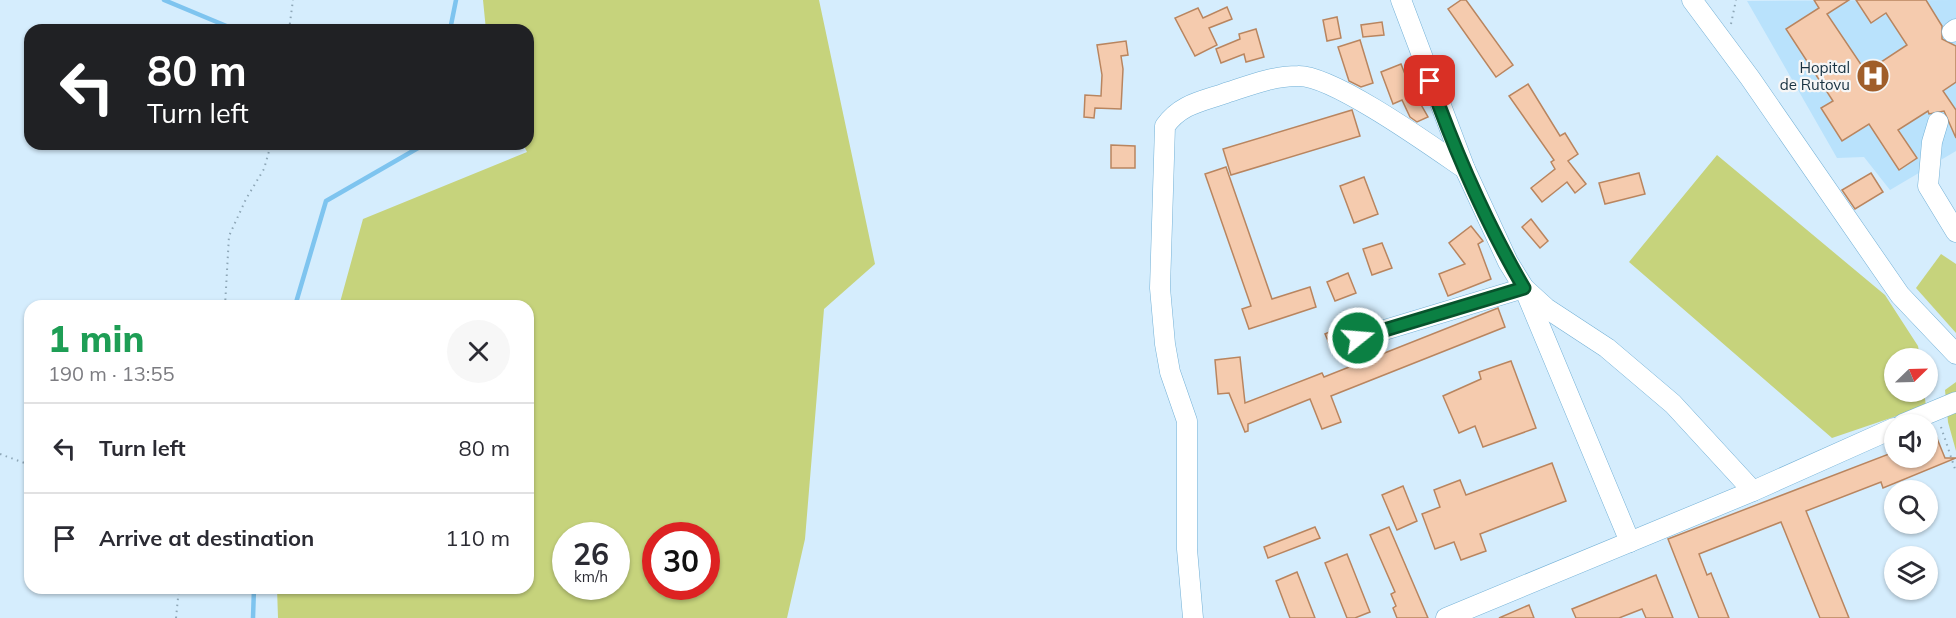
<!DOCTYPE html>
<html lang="en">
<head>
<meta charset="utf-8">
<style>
	body { margin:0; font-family:Mulish,sans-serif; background:#f7f7f7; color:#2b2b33; height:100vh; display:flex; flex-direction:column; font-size:22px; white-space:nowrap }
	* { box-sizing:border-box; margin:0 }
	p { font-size:20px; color:#7c7c81 }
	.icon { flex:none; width:33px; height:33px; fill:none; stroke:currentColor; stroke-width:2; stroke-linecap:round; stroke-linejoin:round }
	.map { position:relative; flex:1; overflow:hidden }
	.side { position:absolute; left:24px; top:300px; width:510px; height:294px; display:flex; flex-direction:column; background:#fff; border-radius:18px; box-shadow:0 2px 4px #0004 }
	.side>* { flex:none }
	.guide { position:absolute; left:24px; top:24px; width:510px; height:126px; border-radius:18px; box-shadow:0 2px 4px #0004; background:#202124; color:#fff; overflow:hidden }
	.needle { width:39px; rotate:67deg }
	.controls { position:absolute; left:1884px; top:348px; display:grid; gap:12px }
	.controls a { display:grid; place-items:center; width:54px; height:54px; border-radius:50%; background:#fff; box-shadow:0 2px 4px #0004; font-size:30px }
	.speed { position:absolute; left:552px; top:522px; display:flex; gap:12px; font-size:30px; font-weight:700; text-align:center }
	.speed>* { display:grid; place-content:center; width:78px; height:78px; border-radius:50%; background:#fff; box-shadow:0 2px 4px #0004; line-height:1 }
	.speed small { font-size:15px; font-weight:400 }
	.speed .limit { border:9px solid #d22; background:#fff; color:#111 }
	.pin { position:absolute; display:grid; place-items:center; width:51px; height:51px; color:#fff; margin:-26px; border-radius:12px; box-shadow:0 3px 9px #0006 }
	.me { position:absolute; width:66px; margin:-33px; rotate:73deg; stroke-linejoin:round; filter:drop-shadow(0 0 4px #0008) }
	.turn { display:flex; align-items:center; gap:21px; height:126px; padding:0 24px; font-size:27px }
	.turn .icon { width:78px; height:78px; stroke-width:2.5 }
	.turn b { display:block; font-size:42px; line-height:51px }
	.round { display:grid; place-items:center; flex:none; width:63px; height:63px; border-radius:32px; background:#f7f7f7 }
	.summary { display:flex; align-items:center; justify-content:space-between; height:102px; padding:0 24px }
	h1 { font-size:36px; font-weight:800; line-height:45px; color:#1e9e55 }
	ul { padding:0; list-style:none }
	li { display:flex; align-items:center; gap:18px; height:90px; padding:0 24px; border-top:2px solid #e1e1e2 }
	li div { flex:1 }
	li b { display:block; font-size:22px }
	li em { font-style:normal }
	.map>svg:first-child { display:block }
</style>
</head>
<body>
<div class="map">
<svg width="1956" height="618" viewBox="0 0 1956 618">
	<rect width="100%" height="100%" fill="#d5edfd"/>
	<path fill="#b9e2fc" d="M1956,0V151L1890,190L1864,157L1837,158L1747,1Z"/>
	<g fill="#c6d37c" fill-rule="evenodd">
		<path d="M483,0H819L875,264L824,309L805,539L787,618H278L277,588H528V306H339L363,219L527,152L523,144H528V30H486ZM566,536H616V586H566ZM656,536H706V586H656Z"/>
		<path d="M1717,155L1885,295L1918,346L1920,358H1894V392H1924L1926,406L1832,438L1629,262Z"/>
		<path d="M1941,254L1956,264V333L1916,288Z"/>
		<path d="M1956,382V451L1948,422L1945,390Z"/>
	</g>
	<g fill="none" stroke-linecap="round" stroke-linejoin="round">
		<g stroke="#7ec4ef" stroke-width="4.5">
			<path d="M164,0L236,30"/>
			<path d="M450,30L456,0"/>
			<path d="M295,306L326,201L425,144"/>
			<path d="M253,618L254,588"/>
		</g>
	</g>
	<g fill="#f5cbae" stroke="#b9855f" stroke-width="1.5">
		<path d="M1461,0H1466L1513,65L1496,77L1448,9Z"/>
		<path d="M1814,0H1849L1827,14L1866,72L1907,45L1886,13L1871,23L1856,0H1926L1942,26V39L1956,46V82L1943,91L1956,110V138L1944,111L1929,114L1928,111L1898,130L1917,158L1899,170L1869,124L1842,141L1821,108L1833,101L1786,29L1819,8Z"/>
		<path d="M1227,7L1232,19L1209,28L1217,45L1195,56L1175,18L1198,8L1203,18Z"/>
		<path d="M1337,17L1341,38L1327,41L1323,20Z"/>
		<path d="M1382,22L1384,35L1363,37L1361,25Z"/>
		<path d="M1256,29L1264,57L1246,62L1244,54L1221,63L1216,49L1240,39L1239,34Z"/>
		<path d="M1360,40L1373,83L1361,87L1349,81L1338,47Z"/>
		<path d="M1126,41L1128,55L1121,56L1123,69L1121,109L1095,108L1094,118L1084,117L1085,95L1101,96L1102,75L1097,45Z"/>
		<path d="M1401,64L1414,97L1416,96L1428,117L1417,122L1410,117L1402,100L1393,104L1381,72Z"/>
		<path d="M1528,84L1560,136L1565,133L1578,154L1568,161L1586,184L1575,193L1567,182L1542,202L1531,188L1555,169L1551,162L1554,160L1509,96Z"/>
		<path d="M1352,110L1360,136L1231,175L1223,149Z"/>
		<path d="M1111,145L1135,146V168H1111Z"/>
		<path d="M1226,167L1272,299L1310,287L1316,307L1249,329L1242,309L1251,306L1205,174Z"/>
		<path d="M1639,173L1645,194L1605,204L1599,183Z"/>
		<path d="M1871,173L1883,192L1855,209L1842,190Z"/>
		<path d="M1364,177L1378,214L1354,223L1340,186Z"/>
		<path d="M1531,219L1548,241L1540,248L1522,227Z"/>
		<path d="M1471,226L1483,241L1478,244L1491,279L1448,296L1439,274L1465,264L1449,243Z"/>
		<path d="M1382,243L1392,268L1372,275L1363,249Z"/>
		<path d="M1348,273L1356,293L1335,301L1327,282Z"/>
		<path d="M1498,308L1505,327L1331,396L1341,422L1322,429L1310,399L1248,424V431L1245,432L1229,393L1218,394L1215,360L1240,357L1245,403L1322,373L1324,377Z"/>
		<path d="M1339,328L1346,344L1332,350L1325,334Z"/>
		<path d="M1511,361L1536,428L1483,447L1475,426L1459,433L1443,396L1481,379L1479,372Z"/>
		<path d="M1936,436L1945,458H1956L1883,488L1881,482L1806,511L1849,618H1820L1781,522L1699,554L1707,575L1711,573L1729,618H1699L1668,539L1894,452V458H1928V439Z"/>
		<path d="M1552,463L1566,501L1480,534L1486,551L1461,560L1454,542L1435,549L1422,514L1440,507L1434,490L1460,480L1466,495Z"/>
		<path d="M1403,486L1417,521L1397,530L1382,495Z"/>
		<path d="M1315,527L1320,538L1268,558L1264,547Z"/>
		<path d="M1389,527L1428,618H1397L1393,608L1396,606L1391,594L1395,592L1370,535Z"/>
		<path d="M1347,554L1370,612L1355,618H1347L1325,563Z"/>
		<path d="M1297,572L1315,618H1290L1276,581Z"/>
		<path d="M1656,575L1673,618H1646L1642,609L1619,618H1576L1572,609Z"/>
		<path d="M1529,605L1534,618H1499Z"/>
	</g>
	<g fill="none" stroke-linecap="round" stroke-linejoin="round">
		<defs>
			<g id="minor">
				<path d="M1401,0L1465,169L1508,262L1524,288L1546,308L1607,348L1673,404L1753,491"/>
				<path d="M1692,0L1750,78L1900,295L1956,354"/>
				<path d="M1952,32L1956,29"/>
				<path d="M1938,122L1932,142L1928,186L1956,232"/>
				<path d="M1358,338L1524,288L1630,542"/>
				<path d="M1903,424L1956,402"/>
				<path d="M1193,618L1187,549V421L1170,372L1165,344L1160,288L1165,126C1180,105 1199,102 1223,94C1248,86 1272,76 1298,76C1333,75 1433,147 1465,169"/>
				<path d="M1446,618L1753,491L1894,428"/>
			</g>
		</defs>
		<use href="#minor" stroke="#74b1d6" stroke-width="21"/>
		<g stroke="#8ea7b7" stroke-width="2" stroke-dasharray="1.5 4.5" stroke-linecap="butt">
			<path d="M1731,24L1736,0"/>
			<path d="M289,30L293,0"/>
			<path d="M225,306L229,236L246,199L264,169L271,144"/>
			<path d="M1941,427L1956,472"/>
			<path d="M0,454L30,465"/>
			<path d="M176,618L179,588"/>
		</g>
		<use href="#minor" stroke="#fff" stroke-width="20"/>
	</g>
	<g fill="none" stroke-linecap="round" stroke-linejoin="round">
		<defs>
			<path id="route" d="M1358,338L1524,288C1486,223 1455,151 1430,81"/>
		</defs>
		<use href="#route" stroke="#07532c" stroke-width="15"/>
		<use href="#route" stroke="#0b8043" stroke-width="10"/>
	</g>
	<defs>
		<symbol id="hospital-disc" viewBox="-11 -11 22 22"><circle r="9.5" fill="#a05e2a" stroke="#f6f6f6"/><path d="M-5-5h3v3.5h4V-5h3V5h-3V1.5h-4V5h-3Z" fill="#fff"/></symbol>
	</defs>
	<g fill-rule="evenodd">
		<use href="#hospital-disc" x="1854" y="57" width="38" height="38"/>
	</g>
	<g text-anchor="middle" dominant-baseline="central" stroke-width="4.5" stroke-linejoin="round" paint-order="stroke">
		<g font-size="15" fill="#183241" stroke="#f6f6f6" text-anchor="end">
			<text x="1850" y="67">Hopital<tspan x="1850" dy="17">de Rutovu</tspan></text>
		</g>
	</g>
</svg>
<div class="controls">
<a><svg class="needle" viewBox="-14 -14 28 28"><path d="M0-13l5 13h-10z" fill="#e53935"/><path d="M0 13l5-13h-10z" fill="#7c7c81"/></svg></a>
<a><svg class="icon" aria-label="sound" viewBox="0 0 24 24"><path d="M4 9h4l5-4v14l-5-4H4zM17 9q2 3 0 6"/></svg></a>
<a><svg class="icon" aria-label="search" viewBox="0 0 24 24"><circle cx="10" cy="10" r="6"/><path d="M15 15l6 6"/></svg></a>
<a><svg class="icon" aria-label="layers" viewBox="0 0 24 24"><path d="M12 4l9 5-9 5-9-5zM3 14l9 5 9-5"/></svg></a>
</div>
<div class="speed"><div>26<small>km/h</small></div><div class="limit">30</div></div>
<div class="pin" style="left:1430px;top:81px;background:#d93025"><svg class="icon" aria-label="arrive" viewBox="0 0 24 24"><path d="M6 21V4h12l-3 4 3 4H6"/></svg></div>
<svg class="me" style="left:1358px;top:338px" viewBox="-20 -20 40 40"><circle r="17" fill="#0b8043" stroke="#fff" stroke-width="3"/><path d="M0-11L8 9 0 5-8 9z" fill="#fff"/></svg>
<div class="guide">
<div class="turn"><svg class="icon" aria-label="left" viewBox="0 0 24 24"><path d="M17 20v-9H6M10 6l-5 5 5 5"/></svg><div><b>80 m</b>Turn left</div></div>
</div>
<section class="side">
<div class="summary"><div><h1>1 min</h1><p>190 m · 13:55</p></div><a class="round"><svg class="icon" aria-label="close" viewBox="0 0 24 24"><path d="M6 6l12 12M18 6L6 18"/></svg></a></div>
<ul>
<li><svg class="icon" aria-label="left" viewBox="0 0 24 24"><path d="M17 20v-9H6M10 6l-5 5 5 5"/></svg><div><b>Turn left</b></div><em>80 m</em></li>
<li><svg class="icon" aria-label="arrive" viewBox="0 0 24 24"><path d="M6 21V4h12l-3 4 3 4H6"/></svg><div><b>Arrive at destination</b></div><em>110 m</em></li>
</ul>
</section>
</div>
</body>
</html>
